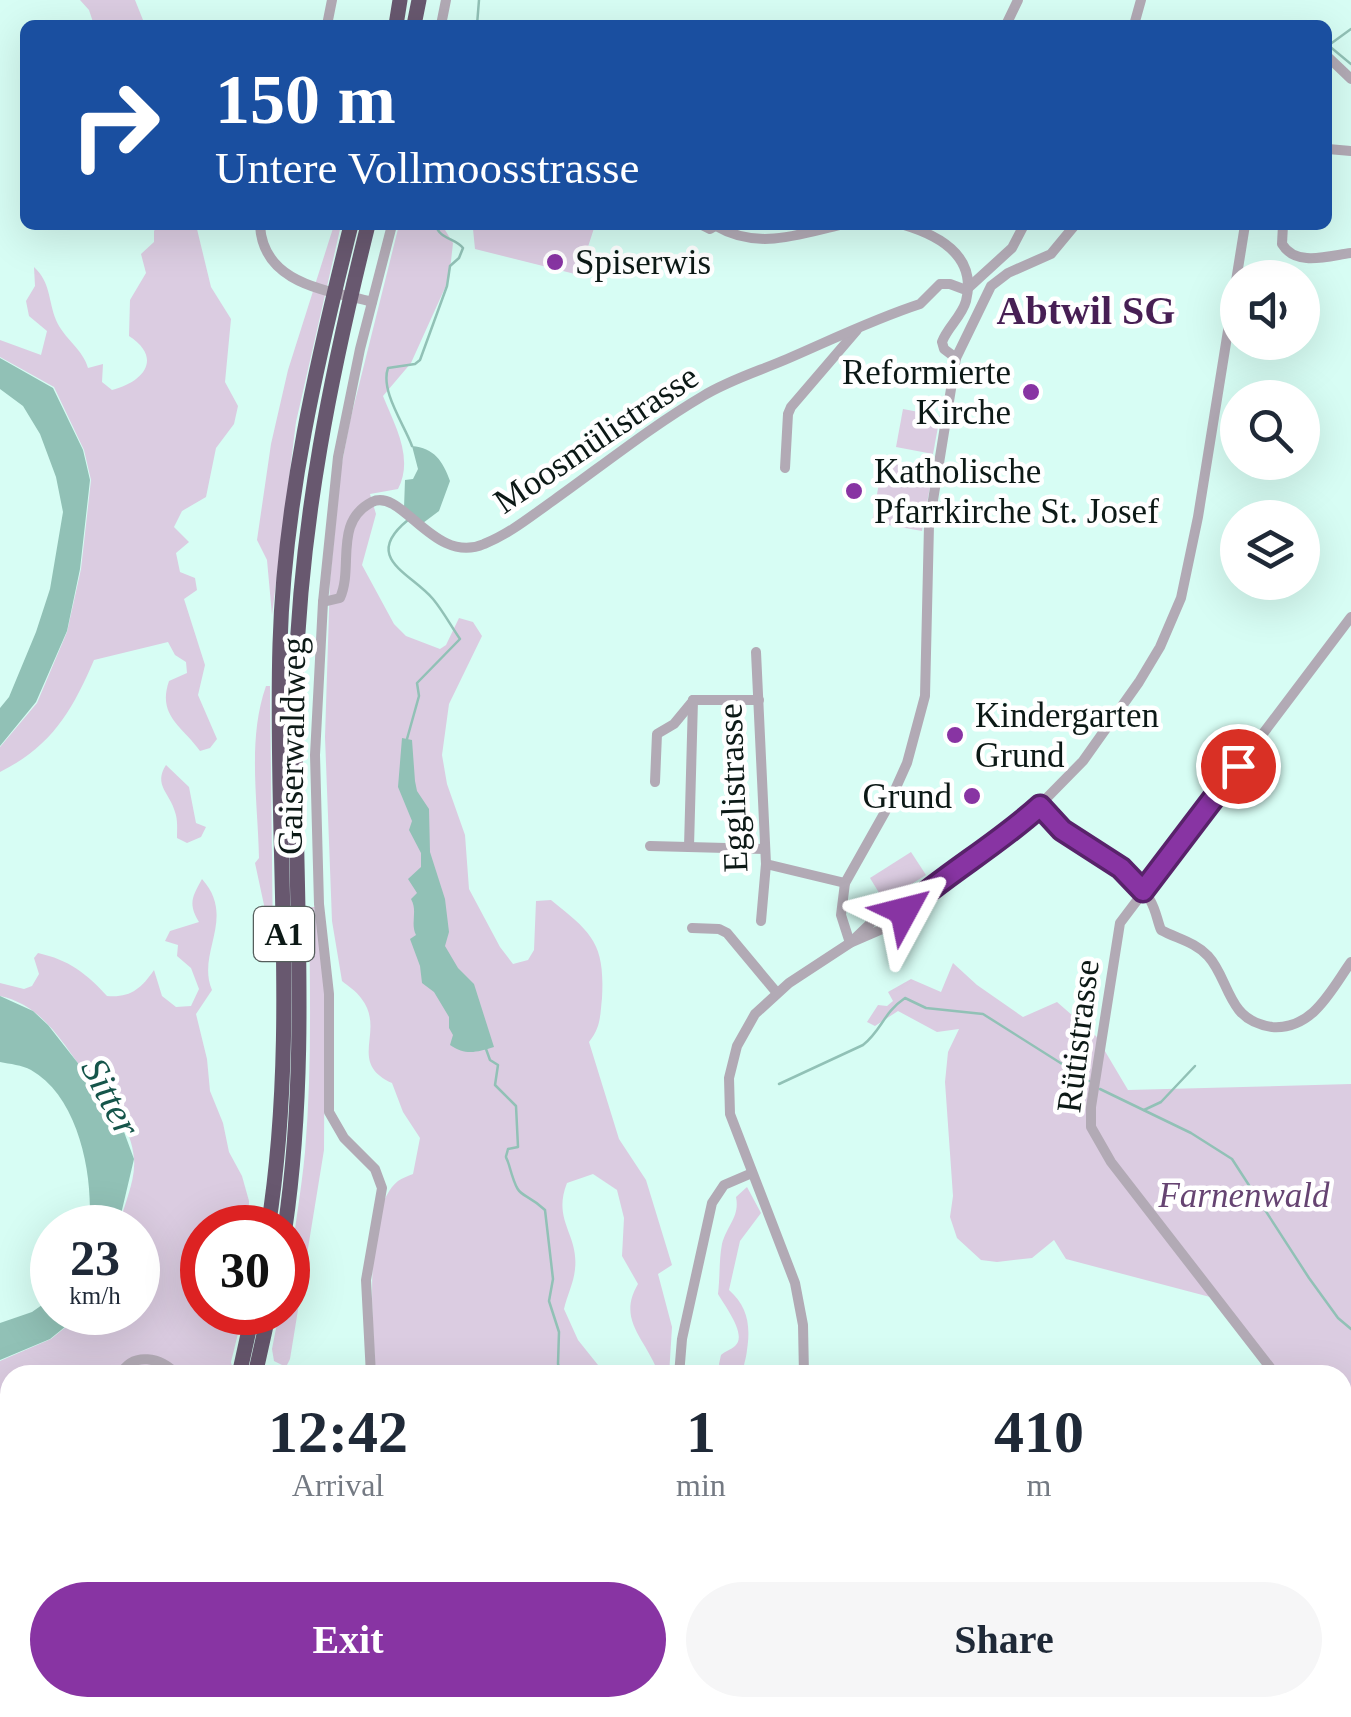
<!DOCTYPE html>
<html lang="en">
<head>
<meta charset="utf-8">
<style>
	body { margin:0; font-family:Georgia,serif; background:#f6f6f7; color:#1f2937; height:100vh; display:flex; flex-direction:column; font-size:38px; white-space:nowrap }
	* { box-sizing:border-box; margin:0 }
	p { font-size:32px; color:#747a83 }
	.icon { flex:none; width:55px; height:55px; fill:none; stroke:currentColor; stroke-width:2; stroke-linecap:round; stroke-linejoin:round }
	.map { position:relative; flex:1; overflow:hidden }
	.drawer { position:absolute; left:0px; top:1365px; width:1352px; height:352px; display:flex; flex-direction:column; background:#fff; border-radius:30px 30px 0 0; box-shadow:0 10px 40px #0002 }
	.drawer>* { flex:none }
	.top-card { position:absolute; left:20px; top:20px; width:1312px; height:210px; border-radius:15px; box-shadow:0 10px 40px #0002; background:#1a4fa0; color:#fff; overflow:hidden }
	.controls { position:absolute; left:1220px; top:260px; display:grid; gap:20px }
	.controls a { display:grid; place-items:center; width:100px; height:100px; border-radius:50%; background:#fff; box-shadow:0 10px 40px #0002; font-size:50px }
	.speed { position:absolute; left:30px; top:1205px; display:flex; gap:20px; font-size:50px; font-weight:700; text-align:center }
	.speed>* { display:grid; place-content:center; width:130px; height:130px; border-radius:50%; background:#fff; box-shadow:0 10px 40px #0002; line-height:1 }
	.speed small { font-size:25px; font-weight:400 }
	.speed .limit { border:15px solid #d22; background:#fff; color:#111 }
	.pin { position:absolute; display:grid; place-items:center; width:85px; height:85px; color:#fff; margin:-42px; border:5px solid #fff; border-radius:50%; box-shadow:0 2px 10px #0007 }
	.me { position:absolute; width:110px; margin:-55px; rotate:52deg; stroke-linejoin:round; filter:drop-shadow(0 0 8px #0008) }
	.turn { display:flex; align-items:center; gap:35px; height:210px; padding:0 30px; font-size:45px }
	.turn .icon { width:130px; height:130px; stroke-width:2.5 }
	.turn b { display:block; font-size:70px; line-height:85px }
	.eta { display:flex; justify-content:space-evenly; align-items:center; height:170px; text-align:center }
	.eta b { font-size:60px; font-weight:800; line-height:70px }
	.primary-button { display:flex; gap:20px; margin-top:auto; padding:20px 30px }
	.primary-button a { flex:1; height:115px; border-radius:60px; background:#8834a3; color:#fff; font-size:40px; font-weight:800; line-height:115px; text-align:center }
	.primary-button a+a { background:#f6f6f7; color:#1f2937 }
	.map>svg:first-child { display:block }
</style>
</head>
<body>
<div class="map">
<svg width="1351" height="1717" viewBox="0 0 1351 1717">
	<rect width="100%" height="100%" fill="#d7fdf4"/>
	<g fill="#dbcce1">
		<path d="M80,0H135L145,25H94L89,10Z"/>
		<path d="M158,225H196L211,287L231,319L225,382L238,406L234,424L216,448L206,497L182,511L174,527L189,542L176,553L180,572L195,578L197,590L184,599L205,665L198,695L217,739L210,748L200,751C182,726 157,716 169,681L187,673L186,662L175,655L168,642L94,660C72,711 52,746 0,772V747L37,703L67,632L81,569L91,480L84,450L54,387L0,357V340L41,355L47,331L29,316L26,301L35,286L34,267C51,283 48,300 56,320C64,339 83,349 88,368L103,364L102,382L112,390C144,382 163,358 129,336L130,300L146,273L141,254L154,242V231Z"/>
		<path d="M334,225H341L296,422L272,615L267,560L257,540L271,444L288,370Z"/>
		<path d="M399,225H442L453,243L449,279L411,363L383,396C395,426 414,458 398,489L370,494L376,514L362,565L394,624L406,636L440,649L446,645L459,618L473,622L482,636L449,704L442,755L447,784L465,835L469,889L500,947L513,964L528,960L534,950L536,901L551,900C592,933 605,943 602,998C600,1016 601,1027 589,1042L619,1139L646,1180L672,1265L658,1274L672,1327L669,1375H659C647,1339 616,1321 638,1284L622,1256L624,1218L617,1190L593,1174L567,1183C552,1221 579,1234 575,1269C574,1282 567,1296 564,1309L578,1340L606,1375H376C373,1333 362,1209 398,1181C402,1178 408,1176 413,1174L420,1138L403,1112L392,1083C346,1062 387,1031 361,998C356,991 348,986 342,981L332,921L325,737L330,580L341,468L350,421Z"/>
		<path d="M452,225H595L579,275L475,249L473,229Z"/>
		<path d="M903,409L940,416L933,454L896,447Z"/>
		<path d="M883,461L933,470L922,531L872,522Z"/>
		<path d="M266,686H270L273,947L255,863L259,858C258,802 247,740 266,686Z"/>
		<path d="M166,765L189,787L196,823L206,827L201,837L187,843L177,838C177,830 178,820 175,812C170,793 153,785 166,765Z"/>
		<path d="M911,852L926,875L884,901L870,878Z"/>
		<path d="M202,879C237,918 196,953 212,990L196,1014L207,1059L210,1091L223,1123L229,1152L242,1176L249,1201L248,1227L202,1228V1312L243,1313L231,1362L234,1375H10V1398L0,1394V1361L51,1339L83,1313L138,1312V1228L119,1227C123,1206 136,1181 134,1159C132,1126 108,1102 89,1078C63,1045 45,1006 0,996V983L24,989L32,986L39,974L34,958L38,953C69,960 86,973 107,996C130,998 141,989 154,970L162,996L176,1007L191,1006L199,989L191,968L177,956L178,945L165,941L170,931L199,922C188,904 192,897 202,879Z"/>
		<path d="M309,907H315L325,956L324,1150L290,1359L286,1367L274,1361L272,1349L279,1313L288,1312C288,1258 300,1206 305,1152C312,1070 310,989 309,907Z"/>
		<path d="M953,963L977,985L1023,1017L1057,1002L1096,1036L1128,1090L1351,1084V1462L1343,1453L1342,1375H1276L1210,1297L1066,1259L1054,1240L1032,1258L997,1262L981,1260L957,1238L950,1217L953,1196L945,1082L948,1052L959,1029L937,1032L898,1011L875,1026L867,1022L878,1005L887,1006L893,1001L888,992L911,979L941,992Z"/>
		<path d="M747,1187L761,1213L740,1241L729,1290C747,1306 751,1324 747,1350C746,1360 743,1365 743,1375H722L719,1364L721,1355C725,1351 731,1350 735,1346C748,1335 724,1305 718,1294C720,1278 719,1259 722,1244C727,1225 740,1217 736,1197Z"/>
		<path d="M478,1708H601L616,1716L629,1708H639L649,1717H452Z"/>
	</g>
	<g fill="#91c1b6">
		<path d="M0,358L53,388L83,450L90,480L80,569L67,631L36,702L0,746V708L9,697L36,632L50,589L63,512L56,477L40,434L23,406L0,389Z"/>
		<path d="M412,446C434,448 443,461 450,481L439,511L423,523L404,508L405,480L413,479L418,469Z"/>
		<path d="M402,738L412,740L415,781L417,791L429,809L430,852L445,899L449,932L445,946L458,968L474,984L494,1047C477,1052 466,1056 450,1045L453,1035L449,1028V1017L434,992L422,983L420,966L410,939L416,935C410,923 418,911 411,899L417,893L408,879L421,867V853L409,830L412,821L398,787Z"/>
		<path d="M0,996L33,1011L48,1025L117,1113L134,1159L118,1227H89C94,1177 79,1097 31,1070C22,1065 10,1064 0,1062Z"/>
		<path d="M52,1298V1312L82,1313L50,1339L0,1360V1323L32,1312Z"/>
	</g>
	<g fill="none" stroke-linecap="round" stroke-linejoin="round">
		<g stroke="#91c1b6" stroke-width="2.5">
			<path d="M477,25L479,0"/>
			<path d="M1328,45L1351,64"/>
			<path d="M1329,45L1351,29"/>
			<path d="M412,446C404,424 380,391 388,368L415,364L420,360L447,286L450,266L459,258L463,248C455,238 439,239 436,225"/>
			<path d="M407,739L419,696L417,683L460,639C451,626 443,611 433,599C411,573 361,558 408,520"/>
			<path d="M486,1049L490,1060L498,1065L495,1085L516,1106L518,1147L508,1149C505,1162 505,1152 509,1165C520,1204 520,1187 545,1210L553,1279L549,1301L559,1332L558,1364L562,1375"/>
			<path d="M779,1084L863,1045C882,1030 883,1013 905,998L926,1008L983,1014L1089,1081"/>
			<path d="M1100,1089L1191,1133L1232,1159L1309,1278L1338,1318L1351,1329"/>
			<path d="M1144,1110L1161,1102L1195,1066"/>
			<path d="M496,1717L512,1708"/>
		</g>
		<g stroke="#b2aab5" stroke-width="10">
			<path d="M327,25L332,0"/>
			<path d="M441,25L446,0"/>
			<path d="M1006,25L1018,0"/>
			<path d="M1134,25L1141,0"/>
			<path d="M1328,57L1351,79"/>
			<path d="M1328,149L1351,151"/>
			<path d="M260,225C263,285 328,290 372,302"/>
			<path d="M702,225L710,229L717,225"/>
			<path d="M904,225C941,236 977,257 966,301C962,316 947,328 942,342L944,349L956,358"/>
			<path d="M1283,225L1282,244C1296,267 1328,256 1351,253"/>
			<path d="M716,226C757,250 797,235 840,225"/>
			<path d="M785,468L788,414L791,407L857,330"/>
			<path d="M323,602L340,598C354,567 333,522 372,502C402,487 434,566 484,544C511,533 531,516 554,500C603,465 652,426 703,396C729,380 759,371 787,359C831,340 874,319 920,304L940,284H950L966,290L1012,248L1024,225"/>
			<path d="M756,652L766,864L761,921"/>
			<path d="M693,700H759"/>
			<path d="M655,782L657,734L674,724L693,701"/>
			<path d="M1040,806C1072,844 1122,858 1150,900C1156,910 1157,920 1161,930C1178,939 1195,942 1208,956C1222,971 1226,994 1239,1010C1247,1020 1259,1025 1272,1027C1313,1030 1331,990 1351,962"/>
			<path d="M650,846L765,849"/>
			<path d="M689,847L693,700"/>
			<path d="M766,864L845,883"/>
			<path d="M692,928L719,929L727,933L777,993"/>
			<path d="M851,942L875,919L914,898"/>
			<path d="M850,943L841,915L845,883L885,812L907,763L925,696L929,525L956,358L991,286L1008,273L1051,254L1075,225"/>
			<path d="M120,1375C133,1351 161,1357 177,1375"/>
			<path d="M371,1375L366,1280L382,1188L375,1169L344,1138L329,1112V994L319,904L315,755L323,602L338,457L360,349L392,225"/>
			<path d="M679,1375L682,1339L712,1203L724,1185L752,1173"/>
			<path d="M804,1375L803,1325L795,1283L730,1114L729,1078L737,1046L755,1014L789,983L850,943L880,930L1029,816L1083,761L1139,682L1160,647L1181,598L1198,517L1245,225"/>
			<path d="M1276,1375L1111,1162L1091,1127V1107L1120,923L1351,617"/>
			<path d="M1342,1461L1351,1472"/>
			<path d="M1342,1586L1351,1575"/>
			<path d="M0,1630L10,1625"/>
			<path d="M0,1667L10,1673"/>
			<path d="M104,1708L111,1717"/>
			<path d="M714,1708L723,1717"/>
			<path d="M760,1717L762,1708"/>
			<path d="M881,1717L900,1716"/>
			<path d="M1301,1717L1303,1708"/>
		</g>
		<g stroke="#68586f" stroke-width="15">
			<path d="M396,25L400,0"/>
			<path d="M414,25L419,0"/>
			<path d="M268,1228C299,1034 274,838 280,644C284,502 317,361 351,225"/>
			<path d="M285,1228C312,1043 291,859 296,674C301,521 331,373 368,225"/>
			<path d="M239,1375L253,1312"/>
			<path d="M255,1375L269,1312"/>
			<path d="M155,1717L157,1708"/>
			<path d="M171,1717L174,1708"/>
		</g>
	</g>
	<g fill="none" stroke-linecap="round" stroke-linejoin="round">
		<defs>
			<path id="route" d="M904,911C947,873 997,845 1040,806L1062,830L1121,868L1143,891L1238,766"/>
		</defs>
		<use href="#route" stroke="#58226a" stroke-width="25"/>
		<use href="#route" stroke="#8834a3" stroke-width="18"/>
	</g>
	<g fill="#8834a3" stroke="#fff" stroke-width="4">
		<circle cx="555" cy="262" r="10"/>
		<circle cx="1031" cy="392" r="10"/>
		<circle cx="854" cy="491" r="10"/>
		<circle cx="955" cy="735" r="10"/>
		<circle cx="972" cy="796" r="10"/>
	</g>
	<g text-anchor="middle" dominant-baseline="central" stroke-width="9" stroke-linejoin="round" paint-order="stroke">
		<rect fill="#fff" stroke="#555e5c" stroke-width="2.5" x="254" y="907" width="60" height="54" rx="8"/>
		<g font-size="32" font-weight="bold" fill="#0c1916">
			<text x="284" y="934">A1</text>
		</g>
		<g font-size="35" fill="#0c1916" stroke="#fff" text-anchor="start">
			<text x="575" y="262">Spiserwis</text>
			<text x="1011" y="372" text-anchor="end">Reformierte<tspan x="1011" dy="40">Kirche</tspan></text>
			<text x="874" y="471">Katholische<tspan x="874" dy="40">Pfarrkirche St. Josef</tspan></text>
			<text x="975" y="715">Kindergarten<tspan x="975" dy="40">Grund</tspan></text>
			<text x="952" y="796" text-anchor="end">Grund</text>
		</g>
		<g font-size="35" fill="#0c1916" stroke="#fff">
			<text transform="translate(596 439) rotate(-34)">Moosmülistrasse</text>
			<text transform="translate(292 746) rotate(-89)">Gaiserwaldweg</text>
			<text transform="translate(733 788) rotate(-92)">Egglistrasse</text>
			<text transform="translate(1078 1036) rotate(-83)">Rütistrasse</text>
		</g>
		<g font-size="35" font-style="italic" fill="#664472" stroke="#fff">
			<text x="1244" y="1195">Farnenwald</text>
		</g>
		<g font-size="38" font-style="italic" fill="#15554a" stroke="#fff">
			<text transform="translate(111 1097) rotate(62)">Sitter</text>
		</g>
		<g font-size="40" font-weight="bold" fill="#471f54" stroke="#fff">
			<text x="1086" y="310">Abtwil SG</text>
		</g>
	</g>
</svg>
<div class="controls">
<a><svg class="icon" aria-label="sound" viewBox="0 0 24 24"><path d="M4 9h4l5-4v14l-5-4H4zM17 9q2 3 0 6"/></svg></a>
<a><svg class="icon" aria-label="search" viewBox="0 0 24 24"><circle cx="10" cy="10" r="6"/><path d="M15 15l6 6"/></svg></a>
<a><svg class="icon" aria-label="layers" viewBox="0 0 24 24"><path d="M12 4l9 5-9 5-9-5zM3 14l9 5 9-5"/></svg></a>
</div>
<div class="speed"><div>23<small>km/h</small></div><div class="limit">30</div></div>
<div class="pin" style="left:1238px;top:766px;background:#d93025"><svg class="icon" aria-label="arrive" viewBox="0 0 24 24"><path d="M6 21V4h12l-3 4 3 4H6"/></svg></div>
<svg class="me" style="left:904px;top:911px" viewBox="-20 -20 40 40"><path d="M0-17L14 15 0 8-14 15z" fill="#8834a3" stroke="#fff" stroke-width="4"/></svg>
<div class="top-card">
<div class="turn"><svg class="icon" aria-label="right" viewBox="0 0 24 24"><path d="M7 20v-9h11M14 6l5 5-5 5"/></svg><div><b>150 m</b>Untere Vollmoosstrasse</div></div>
</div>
<section class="drawer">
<div class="eta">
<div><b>12:42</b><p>Arrival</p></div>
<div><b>1</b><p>min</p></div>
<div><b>410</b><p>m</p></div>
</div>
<div class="primary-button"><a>Exit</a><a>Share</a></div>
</section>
</div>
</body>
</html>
